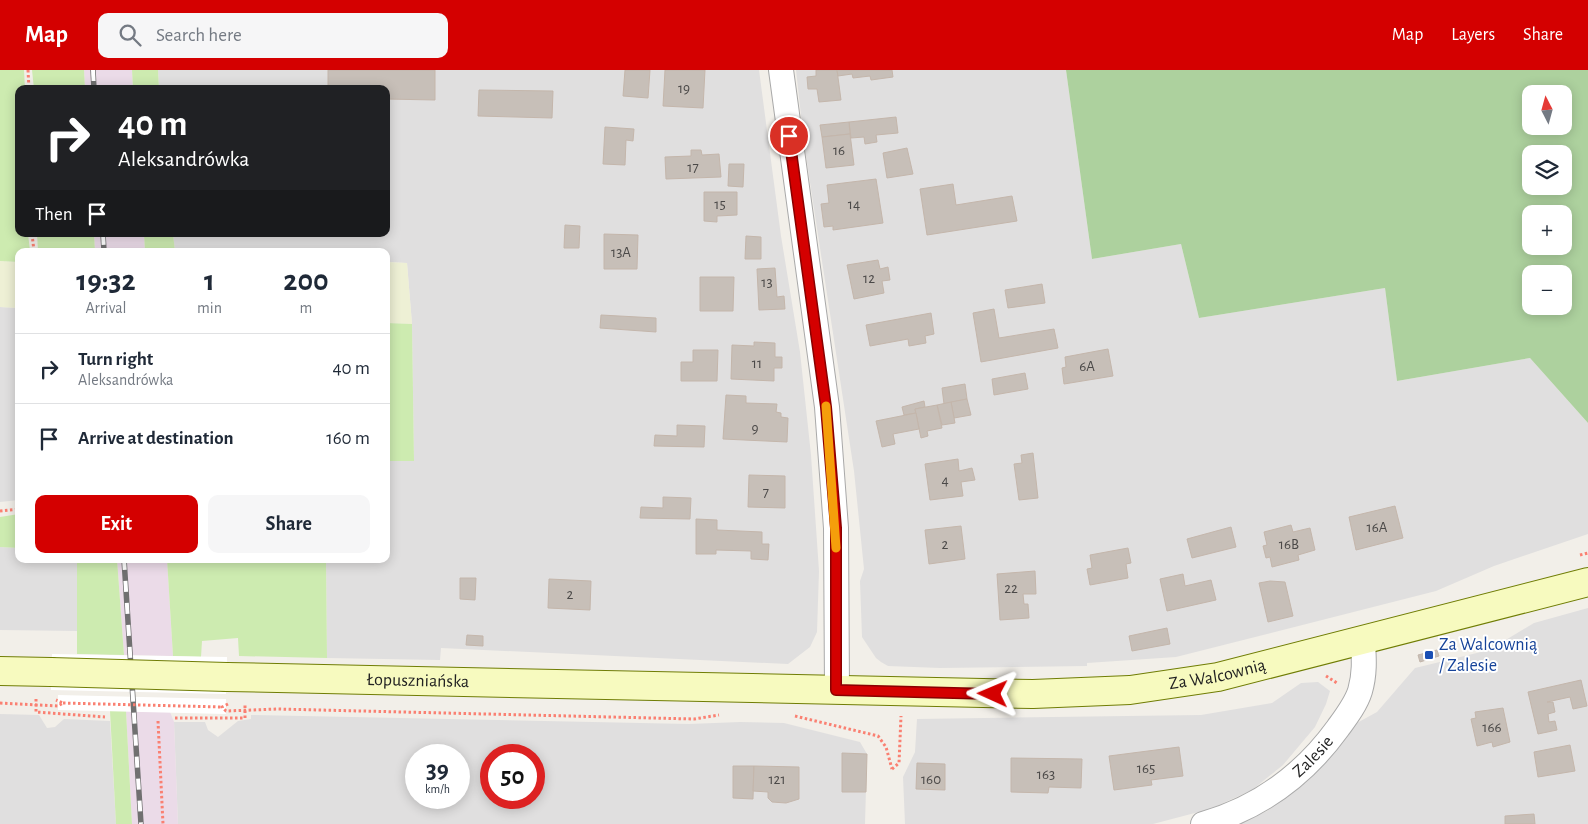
<!DOCTYPE html>
<html lang="en">
<head>
<meta charset="utf-8">
<style>
	body { margin:0; font-family:"Alegreya Sans",sans-serif; background:#f6f6f7; color:#1f2937; height:100vh; display:flex; flex-direction:column; font-size:19px; white-space:nowrap }
	* { box-sizing:border-box; margin:0 }
	p { font-size:16px; color:#747a83 }
	.icon { flex:none; width:28px; height:28px; fill:none; stroke:currentColor; stroke-width:2; stroke-linecap:round; stroke-linejoin:round }
	.map { position:relative; flex:1; overflow:hidden }
	.side { position:absolute; left:15px; top:178px; width:375px; height:315px; display:flex; flex-direction:column; background:#fff; border-radius:10px; box-shadow:0 2px 12px #0003 }
	.side>* { flex:none }
	.guide { position:absolute; left:15px; top:15px; width:375px; height:152px; border-radius:10px; box-shadow:0 2px 12px #0003; background:#202124; color:#fff; overflow:hidden }
	.needle { width:32px; rotate:354deg }
	.fabs { position:absolute; left:1522px; top:15px; display:grid; gap:10px }
	.fabs a { display:grid; place-items:center; width:50px; height:50px; border-radius:10px; background:#fff; box-shadow:0 2px 12px #0003; font-size:25px }
	.speed { position:absolute; left:405px; top:674px; display:flex; gap:10px; font-size:25px; font-weight:700; text-align:center }
	.speed>* { display:grid; place-content:center; width:65px; height:65px; border-radius:50%; background:#fff; box-shadow:0 2px 12px #0003; line-height:1 }
	.speed small { font-size:12px; font-weight:400 }
	.speed .limit { border:8px solid #d22; background:#fff; color:#111 }
	.pin { position:absolute; display:grid; place-items:center; width:42px; height:42px; color:#fff; margin:-21px; border:2px solid #fff; border-radius:50%; box-shadow:0 1px 5px #0007 }
	.me { position:absolute; width:55px; margin:-28px; rotate:271deg; stroke-linejoin:round; filter:drop-shadow(0 0 4px #0008) }
	.turn { display:flex; align-items:center; gap:18px; height:105px; padding:0 20px; font-size:22px }
	.turn .icon { width:65px; height:65px; stroke-width:2.5 }
	.turn b { display:block; font-size:35px; line-height:42px }
	.then { display:flex; align-items:center; height:48px; padding:0 20px; background:#0003; gap:10px; font-size:19px }
	.eta { display:flex; justify-content:space-evenly; align-items:center; height:85px; text-align:center }
	.eta b { font-size:30px; font-weight:700; line-height:35px }
	.button { display:flex; gap:10px; margin-top:auto; padding:10px 20px }
	.button a { flex:1; height:58px; border-radius:10px; background:#d40000; color:#fff; font-size:20px; font-weight:700; line-height:58px; text-align:center }
	.button a+a { background:#f6f6f7; color:#1f2937 }
	ul { padding:0; list-style:none }
	li { display:flex; align-items:center; gap:15px; height:70px; padding:0 20px; border-top:1px solid #e0e1e3 }
	li div { flex:1 }
	li b { display:block; font-size:19px }
	li em { font-style:normal }
	header { display:flex; align-items:center; gap:30px; box-sizing:border-box; height:70px; padding:0 25px; background:#d40000; color:#fff }
	header strong { font-size:24px }
	nav { display:flex; gap:28px; margin-inline-start:auto; font-size:18px }
	.search { width:350px; height:45px; background:#f6f6f7; display:flex; align-items:center; gap:12px; box-sizing:border-box; padding:0 18px; border-radius:10px; color:#747a83; font-size:19px }
	.map>svg:first-child { display:block }
</style>
</head>
<body>
<header>
<strong>Map</strong>
<div class="search"><svg class="icon" aria-label="search" viewBox="0 0 24 24"><circle cx="10" cy="10" r="6"/><path d="M15 15l6 6"/></svg>Search here</div>
<nav><a>Map</a><a>Layers</a><a>Share</a></nav>
</header>
<div class="map">
<svg width="1588" height="754" viewBox="0 0 1588 754">
	<rect width="100%" height="100%" fill="#f2efe9"/>
	<g fill="#e0dfdf" fill-rule="evenodd">
		<path d="M158,0H759L781,166L800,282L811,385L819,501L817,562L810,577L788,594L441,578L440,590L327,588L326,489H386V391L414,390L412,254L407,193L386,192V181H175L173,164H386V19H159Z"/>
		<path d="M796,0H1066L1092,189L1181,174L1199,248L1385,218L1397,311L1530,288L1588,353V464L1494,496L1436,521L1176,587L1087,593V596L940,598L888,596L881,592L876,588L862,567L860,511L864,499L854,401L804,73Z"/>
		<path d="M0,237L19,238V430L0,432Z"/>
		<path d="M0,477L19,478V489H77L78,561L0,560Z"/>
		<path d="M1588,538V754H1238L1267,741L1317,700L1355,654L1377,642L1415,598L1489,580L1534,553Z"/>
		<path d="M1318,612L1330,621L1326,634L1315,657L1283,695L1252,720L1210,739L1153,754H905L903,707L915,682L917,649L1201,645L1272,633L1301,613Z"/>
		<path d="M0,644L39,645L47,658L55,657L64,649L110,651L116,754H0Z"/>
		<path d="M251,645L689,654L740,652L784,653L860,672L867,684L865,754H178L174,652H205L208,660L218,667L238,651L251,649ZM416,685H459V728H416ZM491,685H534V728H491Z"/>
	</g>
	<g fill="#ebdbe8">
		<path d="M84,0H132L133,19H85Z"/>
		<path d="M94,164H144L145,181H95Z"/>
		<path d="M117,489H167L173,586L124,585Z"/>
		<path d="M126,641L170,642L174,652L178,754H132Z"/>
	</g>
	<g fill="#eef0d5">
		<path d="M0,191L19,192V238L0,237Z"/>
		<path d="M386,192L407,193L412,254L386,253Z"/>
	</g>
	<g fill="#cdebb0">
		<path d="M0,0H24L25,19H19V164H28L30,181H19V192L0,191Z"/>
		<path d="M32,0H84L85,19H34Z"/>
		<path d="M132,0H158L159,19H133Z"/>
		<path d="M37,164H94L95,181H38Z"/>
		<path d="M144,164H173L175,181H145Z"/>
		<path d="M386,253L412,254L414,391H386Z"/>
		<path d="M19,444V478L0,477V447Z"/>
		<path d="M77,489H117L124,585L77,584Z"/>
		<path d="M167,489H326L327,588L239,586L238,568L202,571L201,587L173,586Z"/>
		<path d="M110,641H126L132,754H116Z"/>
	</g>
	<path fill="#add19e" fill-rule="evenodd" d="M1066,0H1588V353L1530,288L1397,311L1385,218L1199,248L1181,174L1092,189ZM1531,24H1564V56H1531ZM1531,84H1564V116H1531ZM1531,144H1564V176H1531ZM1531,204H1564V236H1531Z"/>
	<g fill="#fff">
		<path d="M52,584L227,587L226,624L51,620Z"/>
		<path d="M58,625L226,629V644L58,640Z"/>
	</g>
	<g fill="#c7bfb8" stroke="#c4b6ab">
		<path d="M328,0H435V30L386,29V19H328Z"/>
		<path d="M625,0H650L648,28L623,26Z"/>
		<path d="M665,0H705L703,38L663,36Z"/>
		<path d="M816,0H837L841,30L819,32L817,19H808L807,7L816,6Z"/>
		<path d="M837,0H892L893,7L871,10L870,6L853,8L852,4L838,6Z"/>
		<path d="M479,20L553,21L552,48L478,46Z"/>
		<path d="M896,47L898,63L876,65L877,72L865,74L864,67L851,68L849,52Z"/>
		<path d="M849,52L850,64L822,67L820,55Z"/>
		<path d="M605,57L634,59L633,71L626,70L625,95L603,94Z"/>
		<path d="M850,64L854,95L826,98L822,67Z"/>
		<path d="M907,78L913,104L887,108L883,83Z"/>
		<path d="M691,80H701L702,85L719,84L721,107L666,109L665,87L691,86Z"/>
		<path d="M729,94H744L743,117L728,116Z"/>
		<path d="M876,109L883,153L833,160V156L824,157L821,134L829,133L827,115Z"/>
		<path d="M953,114L956,135L1012,126L1017,151L927,165L920,119Z"/>
		<path d="M704,122H737V145L717,146V152L704,151Z"/>
		<path d="M565,155L580,156L579,178H564Z"/>
		<path d="M604,164L638,165L637,199H604Z"/>
		<path d="M746,166L761,167V189H745Z"/>
		<path d="M878,190L880,199L888,197L890,210L882,211L884,223L854,229L847,195Z"/>
		<path d="M775,198L777,227L784,226L785,239L759,240L757,199Z"/>
		<path d="M700,207H734L733,241H700Z"/>
		<path d="M1042,214L1045,233L1008,238L1005,220Z"/>
		<path d="M994,239L999,268L1054,259L1058,278L981,292L973,243Z"/>
		<path d="M931,243L934,264L925,266L926,273L909,276L908,269L870,276L866,255Z"/>
		<path d="M601,245L656,248V262L600,258Z"/>
		<path d="M754,272L775,273V287H782V298H774V311L731,309L732,275L754,276Z"/>
		<path d="M1108,279L1113,306L1064,314L1062,298L1066,297L1065,287Z"/>
		<path d="M693,280H718L717,311H681V292H693Z"/>
		<path d="M1025,303L1028,319L994,325L992,309Z"/>
		<path d="M965,314L967,329L944,334L942,318Z"/>
		<path d="M726,325L746,326V333L777,334L776,342L781,343V347L788,348L787,372L723,369Z"/>
		<path d="M967,329L971,345L954,348L951,332Z"/>
		<path d="M924,331L925,337L915,339L916,343L904,345L902,337Z"/>
		<path d="M951,332L955,353L942,355L937,335Z"/>
		<path d="M937,335L942,358L927,361L928,366L921,368L915,339Z"/>
		<path d="M916,343L919,359L893,364L895,374L882,377L876,351Z"/>
		<path d="M677,355L705,356L704,377L654,376L655,365L677,366Z"/>
		<path d="M1033,383L1038,428L1019,430L1014,394L1022,393L1021,385Z"/>
		<path d="M958,389L959,401L972,398L975,410L961,412L963,426L930,430L925,394Z"/>
		<path d="M749,405L785,406V438L748,437Z"/>
		<path d="M663,427L691,428L690,449L640,448L641,437L663,438Z"/>
		<path d="M1395,436L1403,468L1356,480L1349,447Z"/>
		<path d="M696,449L717,450V460L762,462V474H769L768,490L751,489V481L716,480V484H696Z"/>
		<path d="M1291,455L1293,462L1310,458L1315,480L1298,485L1299,490L1272,497L1270,487L1266,488L1263,476L1267,475L1264,462Z"/>
		<path d="M961,456L965,489L929,494L925,460Z"/>
		<path d="M1231,457L1236,477L1192,488L1187,469Z"/>
		<path d="M1128,478L1131,493L1126,494L1128,508L1090,515L1087,499L1092,498L1090,485Z"/>
		<path d="M1035,501L1036,524H1023L1024,534H1028L1029,548L1000,550L997,504Z"/>
		<path d="M1183,504L1185,516L1211,510L1216,530L1167,541L1160,509Z"/>
		<path d="M460,508H476L475,530L460,529Z"/>
		<path d="M549,509L591,511L590,540L548,538Z"/>
		<path d="M1270,511L1285,512L1293,546L1268,552L1259,513Z"/>
		<path d="M1167,558L1170,574L1132,581L1129,566Z"/>
		<path d="M467,565L483,566V576L466,575Z"/>
		<path d="M1437,580L1439,586L1420,592L1418,585Z"/>
		<path d="M1581,610L1587,636L1573,639L1570,627L1547,632H1553L1555,642L1548,644L1549,652L1555,651L1557,660L1538,664L1528,622Z"/>
		<path d="M1503,638L1510,672L1493,677L1492,672L1477,676L1471,649L1476,648L1475,642Z"/>
		<path d="M1570,675L1575,701L1538,707L1534,682Z"/>
		<path d="M1179,677L1183,706L1151,710L1152,715L1114,720L1109,686Z"/>
		<path d="M842,683L867,684L866,722H842Z"/>
		<path d="M1011,688L1082,689L1081,718L1049,717L1048,723L1011,722Z"/>
		<path d="M917,693L945,694V720L916,719Z"/>
		<path d="M733,696H754L753,729L733,728Z"/>
		<path d="M754,696L799,697V729L786,733L772,732L768,728V722L753,721Z"/>
		<path d="M1534,744L1535,754H1505V746Z"/>
	</g>
	<g fill="none" stroke-linecap="round" stroke-linejoin="round">
		<defs>
			<g id="minor">
				<path d="M781,0L827,337L836,458L837,620"/>
				<path id="s1" d="M1203,754C1259,738 1304,705 1338,658C1346,647 1356,634 1360,621C1365,604 1364,589 1363,572"/>
			</g>
			<g id="secondary">
				<path d="M0,601L51,602"/>
				<path id="s2" d="M227,607L1033,624L1130,620L1218,607L1588,512"/>
			</g>
		</defs>
		<use href="#minor" stroke="#a9a9a9" stroke-width="26"/>
		<use href="#secondary" stroke="#707d05" stroke-width="30"/>
		<g stroke="#fa8072" stroke-width="3" stroke-dasharray="2.5 2.5" stroke-linecap="butt">
			<path d="M28,0L29,19"/>
			<path d="M32,164L34,181"/>
			<path d="M0,441L19,439"/>
			<path d="M1580,485L1588,483"/>
			<path d="M1326,606L1337,613"/>
			<path d="M36,629V642L105,647"/>
			<path d="M0,633L58,636L63,633L56,630"/>
			<path d="M228,634L222,637L226,641L278,639L694,649L719,645"/>
			<path d="M795,646L878,666L886,677L892,699"/>
			<path d="M175,648H245V634"/>
			<path d="M158,651L163,754"/>
			<path d="M892,699L899,693L901,646"/>
		</g>
		<use href="#minor" stroke="#fff" stroke-width="24"/>
		<use href="#secondary" stroke="#f7fabf" stroke-width="28"/>
		<defs>
			<g id="rail">
				<path d="M93,0L94,19"/>
				<path d="M103,164L104,181"/>
				<path d="M124,489L141,754"/>
			</g>
		</defs>
		<use href="#rail" stroke="#707070" stroke-width="5.5"/>
		<use href="#rail" stroke="#fff" stroke-width="4" stroke-dasharray="11" stroke-linecap="butt"/>
		<defs>
			<path id="secondary-bridge" d="M51,602L227,607"/>
		</defs>
		<use href="#secondary-bridge" stroke="#707d05" stroke-width="30" stroke-linecap="butt"/>
		<path stroke="#fa8072" stroke-width="3" stroke-dasharray="2.5 2.5" stroke-linecap="butt" d="M63,633L222,637"/>
		<use href="#secondary-bridge" stroke="#f7fabf" stroke-width="28"/>
	</g>
	<g fill="none" stroke-linecap="round" stroke-linejoin="round">
		<defs>
			<path id="route" d="M789,66L826,337L836,458V620L993,624"/>
		</defs>
		<use href="#route" stroke="#8a0000" stroke-width="12"/>
		<use href="#route" stroke="#d40000" stroke-width="9"/>
		<path stroke="#f59e0b" stroke-width="9" d="M826,336L836,478"/>
	</g>
	<rect fill="#1a4fb4" stroke="#fff" stroke-width="2" x="1424" y="580" width="10" height="10" rx="2.5"/>
	<g text-anchor="middle" dominant-baseline="central" stroke-width="4" stroke-linejoin="round" paint-order="stroke">
		<g font-size="15" fill="#4b4948">
			<text x="684" y="18">19</text>
			<text x="839" y="80">16</text>
			<text x="693" y="97">17</text>
			<text x="720" y="134">15</text>
			<text x="854" y="134">14</text>
			<text x="621" y="182">13A</text>
			<text x="869" y="208">12</text>
			<text x="767" y="212">13</text>
			<text x="757" y="293">11</text>
			<text x="1087" y="296">6A</text>
			<text x="755" y="358">9</text>
			<text x="945" y="410">4</text>
			<text x="766" y="422">7</text>
			<text x="1377" y="457">16A</text>
			<text x="945" y="474">2</text>
			<text x="1289" y="474">16B</text>
			<text x="1011" y="518">22</text>
			<text x="570" y="524">2</text>
			<text x="1492" y="657">166</text>
			<text x="1146" y="698">165</text>
			<text x="1046" y="704">163</text>
			<text x="777" y="709">121</text>
			<text x="931" y="709">160</text>
		</g>
		<g font-size="18" fill="#164399" stroke="#fff" text-anchor="start">
			<text x="1439" y="575">Za Walcownią<tspan x="1439" dy="21">/ Zalesie</tspan></text>
		</g>
		<g font-size="18" fill="#222" stroke="#fff">
			<text stroke="none"><textPath href="#s2" startOffset="992">Za Walcownią</textPath></text>
			<text stroke="none"><textPath href="#s2" startOffset="191">Łopuszniańska</textPath></text>
			<text stroke="none"><textPath href="#s1" startOffset="131">Zalesie</textPath></text>
		</g>
	</g>
</svg>
<div class="fabs">
<a><svg class="needle" viewBox="-14 -14 28 28"><path d="M0-13l5 13h-10z" fill="#e53935"/><path d="M0 13l5-13h-10z" fill="#747a83"/></svg></a>
<a><svg class="icon" aria-label="layers" viewBox="0 0 24 24"><path d="M12 4l9 5-9 5-9-5zM3 14l9 5 9-5"/></svg></a>
<a>+</a>
<a>−</a>
</div>
<div class="speed"><div>39<small>km/h</small></div><div class="limit">50</div></div>
<div class="pin" style="left:789px;top:66px;background:#d93025"><svg class="icon" aria-label="arrive" viewBox="0 0 24 24"><path d="M6 21V4h12l-3 4 3 4H6"/></svg></div>
<svg class="me" style="left:993px;top:624px" viewBox="-20 -20 40 40"><path d="M0-17L14 15 0 8-14 15z" fill="#d40000" stroke="#fff" stroke-width="4"/></svg>
<div class="guide">
<div class="turn"><svg class="icon" aria-label="right" viewBox="0 0 24 24"><path d="M7 20v-9h11M14 6l5 5-5 5"/></svg><div><b>40 m</b>Aleksandrówka</div></div>
<div class="then">Then<svg class="icon" aria-label="arrive" viewBox="0 0 24 24"><path d="M6 21V4h12l-3 4 3 4H6"/></svg></div>
</div>
<section class="side">
<div class="eta">
<div><b>19:32</b><p>Arrival</p></div>
<div><b>1</b><p>min</p></div>
<div><b>200</b><p>m</p></div>
</div>
<ul>
<li><svg class="icon" aria-label="right" viewBox="0 0 24 24"><path d="M7 20v-9h11M14 6l5 5-5 5"/></svg><div><b>Turn right</b><p>Aleksandrówka</p></div><em>40 m</em></li>
<li><svg class="icon" aria-label="arrive" viewBox="0 0 24 24"><path d="M6 21V4h12l-3 4 3 4H6"/></svg><div><b>Arrive at destination</b></div><em>160 m</em></li>
</ul>
<div class="button"><a>Exit</a><a>Share</a></div>
</section>
</div>
</body>
</html>
